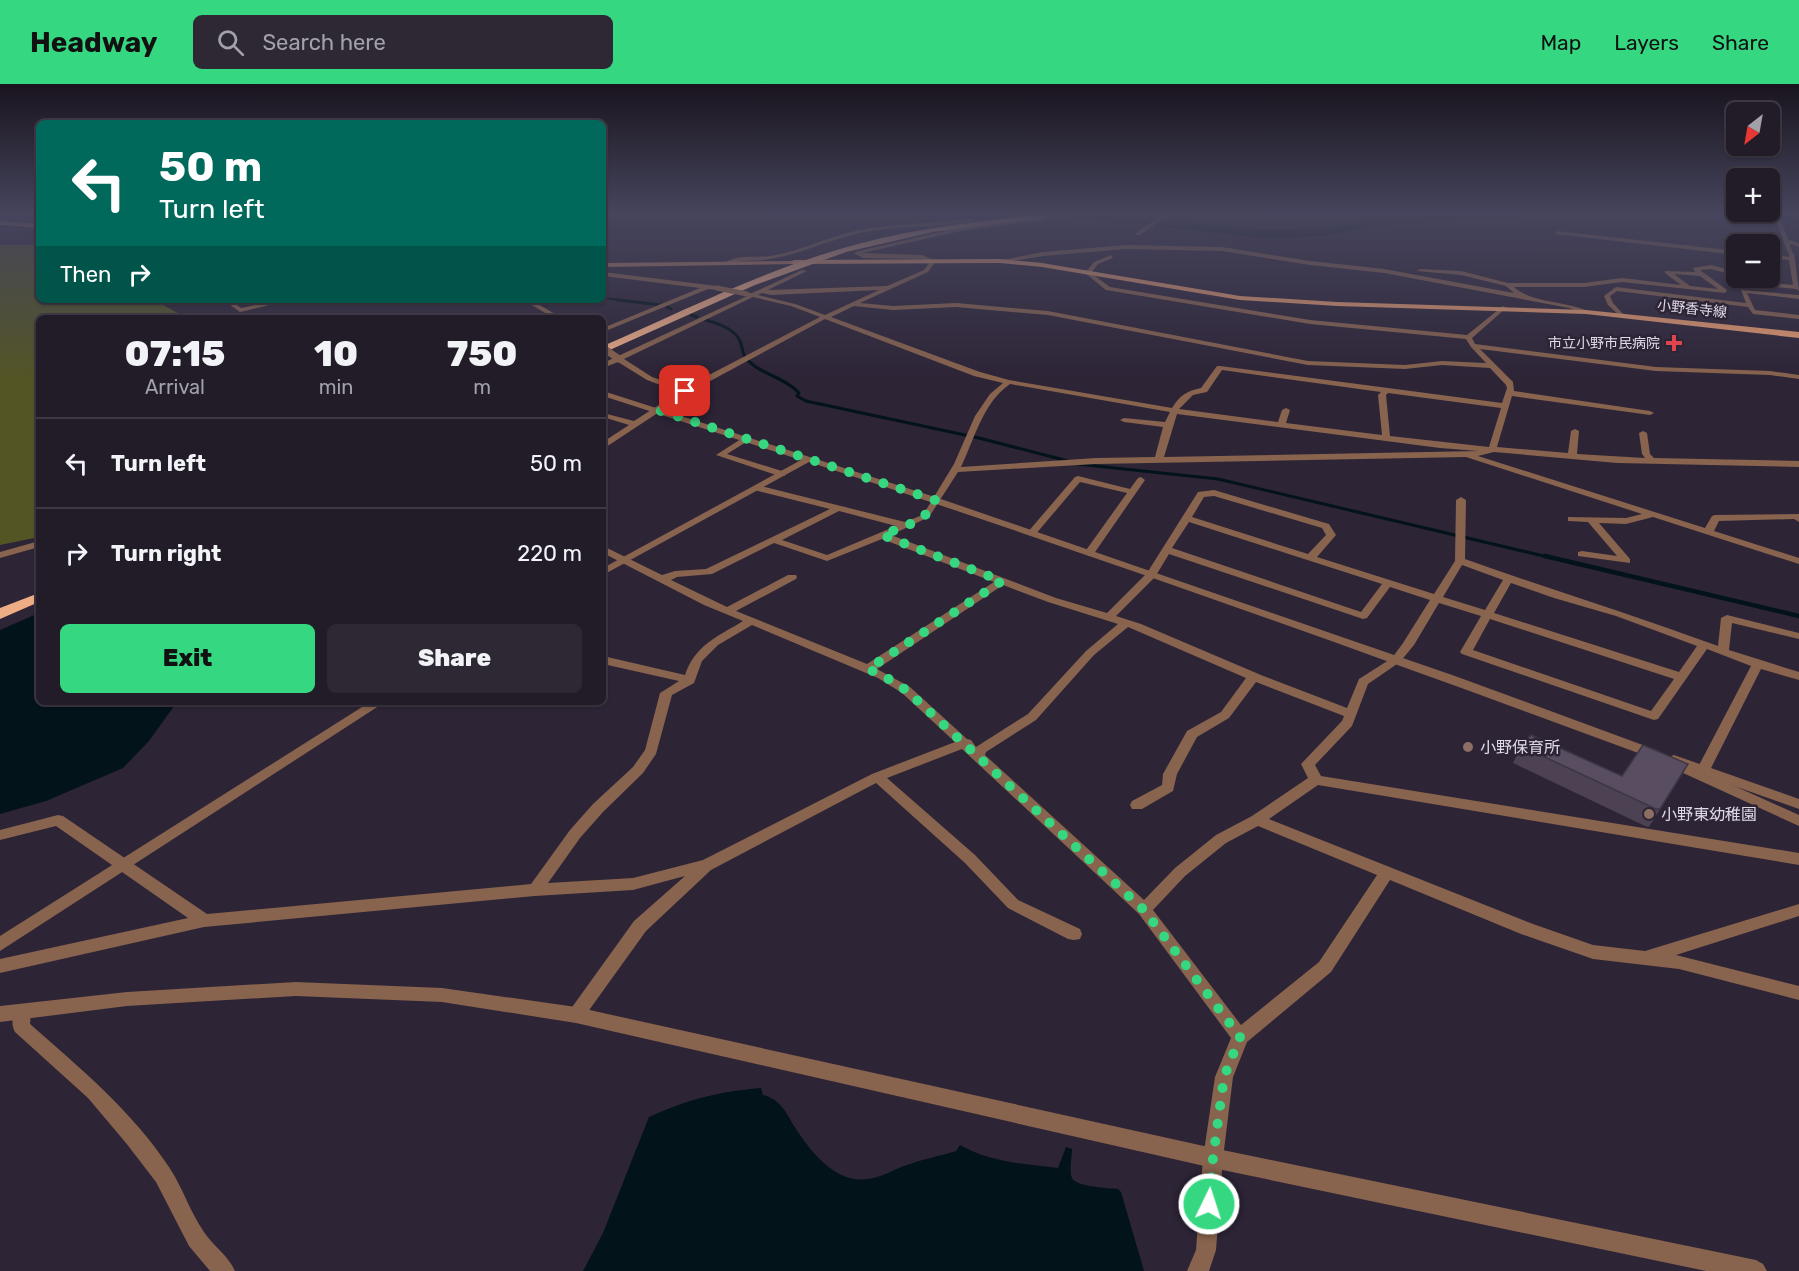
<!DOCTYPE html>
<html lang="en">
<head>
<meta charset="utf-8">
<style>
	body { margin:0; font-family:Rubik,"Noto Sans JP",sans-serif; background:#2e2834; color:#f1f3f6; height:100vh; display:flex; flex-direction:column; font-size:22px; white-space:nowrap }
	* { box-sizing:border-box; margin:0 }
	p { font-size:20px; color:#a2a1a8 }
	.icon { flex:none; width:33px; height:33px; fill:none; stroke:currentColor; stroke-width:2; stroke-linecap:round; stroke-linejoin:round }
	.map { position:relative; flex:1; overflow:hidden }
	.details { position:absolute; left:36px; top:231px; width:570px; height:390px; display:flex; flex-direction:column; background:#221b28; border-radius:9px; box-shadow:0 2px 4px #0004,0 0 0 2px #3f3945 }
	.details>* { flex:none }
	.guide { position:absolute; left:36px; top:36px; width:570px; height:183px; border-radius:9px; box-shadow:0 2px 4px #0004,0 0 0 2px #3f3945; background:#00695c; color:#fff; overflow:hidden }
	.needle { width:39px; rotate:211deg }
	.tools { position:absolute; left:1726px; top:18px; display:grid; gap:12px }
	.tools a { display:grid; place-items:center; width:54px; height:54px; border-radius:9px; background:#221b28; box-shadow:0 2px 4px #0004,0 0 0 2px #3f3945; font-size:30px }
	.pin { position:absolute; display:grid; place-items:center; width:51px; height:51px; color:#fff; margin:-26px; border-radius:12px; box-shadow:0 3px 9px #0006 }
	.me { position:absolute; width:66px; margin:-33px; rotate:4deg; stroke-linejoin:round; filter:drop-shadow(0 0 4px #0008) }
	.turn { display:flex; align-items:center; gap:21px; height:126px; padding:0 24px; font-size:27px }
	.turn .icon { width:78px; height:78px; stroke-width:2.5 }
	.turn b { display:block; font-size:42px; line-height:51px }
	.then { display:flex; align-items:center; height:57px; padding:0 24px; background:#0003; gap:12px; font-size:22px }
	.eta { display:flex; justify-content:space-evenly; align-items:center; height:102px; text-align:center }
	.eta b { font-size:36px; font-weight:800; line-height:42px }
	.action { display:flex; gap:12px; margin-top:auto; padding:12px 24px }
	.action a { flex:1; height:69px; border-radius:9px; background:#35d881; color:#111; font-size:24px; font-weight:800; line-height:69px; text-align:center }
	.action a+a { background:#2e2834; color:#f1f3f6 }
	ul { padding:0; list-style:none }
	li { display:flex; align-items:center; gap:18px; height:90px; padding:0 24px; border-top:2px solid #3f3945 }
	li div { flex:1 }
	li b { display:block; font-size:22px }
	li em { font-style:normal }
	header { display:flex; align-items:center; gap:36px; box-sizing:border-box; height:84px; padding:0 30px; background:#35d881; color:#111 }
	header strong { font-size:28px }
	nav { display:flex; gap:33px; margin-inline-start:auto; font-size:21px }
	.search { width:420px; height:54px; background:#2e2834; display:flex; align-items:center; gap:15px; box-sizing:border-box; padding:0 21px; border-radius:9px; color:#a2a1a8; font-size:22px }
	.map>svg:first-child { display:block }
</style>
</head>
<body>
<header>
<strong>Headway</strong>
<div class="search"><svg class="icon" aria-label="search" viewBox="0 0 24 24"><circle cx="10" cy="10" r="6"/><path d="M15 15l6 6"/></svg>Search here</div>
<nav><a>Map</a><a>Layers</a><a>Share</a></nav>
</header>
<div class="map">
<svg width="1799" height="1187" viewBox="0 0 1799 1187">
	<rect width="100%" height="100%" fill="#2d2436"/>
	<path fill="#535525" d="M0,161H39V216H154L187,234H39V453L0,461Z"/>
	<g fill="#021319">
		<path d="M39,529V618H169L174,622L149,657L123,684L46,717L0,730V546Z"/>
		<path d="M761,1004L763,1011C780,1015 786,1028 794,1042C813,1071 839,1105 877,1093C888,1090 897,1084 907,1081C923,1075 940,1072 956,1067L960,1061C989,1078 1025,1080 1058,1084L1066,1063L1072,1065C1072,1072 1069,1087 1072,1094C1076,1103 1109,1104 1118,1105L1121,1108L1144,1187H583L603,1149L649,1033C689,1015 717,1008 761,1004Z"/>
	</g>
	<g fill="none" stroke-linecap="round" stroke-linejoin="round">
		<g stroke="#021319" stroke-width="2">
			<path d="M0,142L39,144"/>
			<path d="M603,214L631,217"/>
		</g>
		<g stroke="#021319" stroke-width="3">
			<path d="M618,216L661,221"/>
			<path d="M667,223L671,225"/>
			<path d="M691,231L697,233"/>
			<path d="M703,235C715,239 732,243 739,255C742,260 742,268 745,273C758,290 785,293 799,309L797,312L806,317L979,354L1068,377"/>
			<path d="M1077,380L1218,395L1552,474"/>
		</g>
		<path stroke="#021319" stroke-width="4.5" d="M1545,472L1799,532"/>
		<g fill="#021319" fill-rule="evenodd">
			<path d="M1045,128H1084L1264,146L1326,144L1376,136L1463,129L1574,128L1569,131L1463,135L1376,142L1326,152L1264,154L1050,131Z"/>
			<path d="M1726,128H1761L1799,133V139L1731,131Z"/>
		</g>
		<g fill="#88634e" fill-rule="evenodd">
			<path d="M28,128H39V130Z"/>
			<path d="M1115,128H1129L1105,132L1103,131Z"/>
			<path d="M1166,128H1172L1140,151H1136V149Z"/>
			<path d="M1044,133L1046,136L961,147L862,169L922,171L936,177L928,188L860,219L893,222L956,219L1048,227L1308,277L1405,281L1442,277L1486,279L1471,263L1466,255L1310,240L1106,206L1085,189L1094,178L1111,171L1113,174L1098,180L1091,189L1110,203L1310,236L1467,251L1503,222L1505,223V225L1472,254L1475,260L1656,283L1770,287L1799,291V295L1770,291L1656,287L1480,265L1513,298L1514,307L1650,327L1654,329L1650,331L1512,312L1497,363L1568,369L1571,347L1575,345L1579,347L1577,370L1645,374L1642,370L1639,349L1643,347L1647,349L1650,370L1654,374L1799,377V383L1617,379L1494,368L1478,372L1705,444L1712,432L1715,431L1799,430V438L1794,435L1719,437L1714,447L1799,474V480L1653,433L1626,440L1599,439L1630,475V479L1578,472V468L1582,467L1617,472L1588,438L1568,437V433L1626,434L1642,430L1466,373L1096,380L958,388L929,433L891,451L1056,514L1107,529L1147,489L1198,408L1214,406L1329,440L1336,451L1317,473L1434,510L1455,477L1456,416L1461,413L1466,416L1465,475C1549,505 1634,531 1718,562L1721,534L1727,531L1799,549V555L1732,539L1729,566L1799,588V596L1761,585L1708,690L1799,731V742L1670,683L1668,680L1670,677H1680L1697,685L1751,582L1707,565L1658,635L1654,636L1462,570L1460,568L1481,532L1439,519L1414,561L1400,578L1368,600L1352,642L1315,681L1321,692L1799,769V781L1318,701L1269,735L1533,840L1593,861L1645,867L1799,820V832L1676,871L1799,902V916L1679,885L1593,875L1521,850L1390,796L1331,888L1247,958L1233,993L1223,1074L1216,1166L1209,1187H1187L1196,1166L1203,1074L1215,993L1231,954L1139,830L962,665L887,694L975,771L1018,816L1080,845L1082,850L1080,855L1074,856L1068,855L1008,824L965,779L876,699L711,786L646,847L582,936L576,939L570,936L567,931L570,926L634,837L685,792L633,806L535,812L204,843L0,889V875L188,834L56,742L0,756V746L58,731L63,732L207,830L531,800L570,746L593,720L633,683L645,666L660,609L679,597L603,580V572L685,591C695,561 717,553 743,537L704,521L603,469V462L662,491L675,487L706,485L830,425L754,406V402L757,401L905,438L920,432L926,426L954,380L975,332L990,310L1003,299L974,292L825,235L688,309L603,365V358L629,341L603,333V329L634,337L679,308L647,296L618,278L603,284V279L747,212L745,209H752L802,186L807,187L768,206L887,202L924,186L930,178L921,175L863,174L855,170V168L961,143ZM879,206L825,231L795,220L758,211L762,209L771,211ZM753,213L791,222L820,233L684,304L652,293L624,275ZM854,222L893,226L956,223L1048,231L1308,281L1405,285L1442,281L1490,284L1506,301L1507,304L1502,319L1220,282H1217L1201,304C1187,307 1180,311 1172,324L1009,296L980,288L831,233ZM1222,286L1381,308L1378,311L1382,351L1286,339L1290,326L1286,324L1282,326L1278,338L1179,325L1193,311L1207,308ZM1010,300L1170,328L1165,338L1124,334L1120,336L1124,338L1163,343L1155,373L1096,374L961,383C975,354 982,320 1010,300ZM1388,309L1501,324L1489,363L1390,352L1386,311ZM1177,330L1440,364L1478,367L1164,373ZM1214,412L1322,444L1326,451L1308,470L1192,433L1204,413ZM839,427L896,442L827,471L782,456ZM1189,438L1382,500L1361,528L1172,464ZM882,455L994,498L867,580L736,527L796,495L797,493L796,491H788L727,523L671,496L677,493L712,490L774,459L827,477ZM1169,470L1363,535L1367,534L1390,503L1430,516L1403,559L1392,574L1359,595L1347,624L1261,591L1141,540L1116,532L1155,493ZM1462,481L1503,496L1485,526L1443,513ZM1511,499L1554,514L1616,532L1697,562L1679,588L1494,529ZM1003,501L1048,518L1118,540L1086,567L1028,630L976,663L971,656L967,655L910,603L877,585ZM1490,535L1674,595L1651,627L1473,566ZM752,541L878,594L902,609L955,658L872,690L703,776L633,794L548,799L580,754L603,728L643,689L656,670L672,611L694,599L702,577L718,561ZM1128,543L1246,594L1221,628L1187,647L1163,690L1162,701L1132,717L1130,721L1132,725H1142L1173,707L1177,690L1197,653L1229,634L1256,598L1344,632L1342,637L1301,680L1308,694L1252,732L1216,751L1175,784L1144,816L985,671L986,668L1036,636L1094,571ZM1258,742L1377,791L1319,878L1241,941L1153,826L1185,792L1226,759Z"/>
			<path d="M973,134L975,137C936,144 898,141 860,149C829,156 801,170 770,175C756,178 743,175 729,180L726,178C739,170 756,174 771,172C801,167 829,152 859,146C897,139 935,140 973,134Z"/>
			<path d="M1557,147L1737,167V171L1555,150Z"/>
			<path d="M1786,155L1799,159V163L1784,158Z"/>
			<path d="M1126,161L1222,163L1310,177L1384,185L1514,209L1506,202L1461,191L1417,187L1420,185L1461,187L1508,199H1584L1622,194L1681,201L1665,189V187L1695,188L1693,184L1711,181L1737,188V192L1711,185L1700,186L1727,206L1725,209L1622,198L1584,203H1514C1531,219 1565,217 1588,227L1589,228L1586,230L1569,224L1384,189L1310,181L1222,167L1126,165L1043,172L1000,179L997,177L1043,168ZM1674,190L1700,192L1718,205L1690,202Z"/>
			<path d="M1789,168L1794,169L1799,207L1796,205L1752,201L1740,194H1746L1753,197L1793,201L1789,176L1770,174V170L1789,173Z"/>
			<path d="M603,188L717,202L720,204L717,206L708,205L603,248V244L700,204L603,192Z"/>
			<path d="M1616,203L1746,219L1741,206L1799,211V215L1747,209L1755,226L1799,231V235L1753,230L1748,223L1617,207L1610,212L1613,219L1624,231L1621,233L1608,221L1604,212Z"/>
			<path d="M223,216H230L241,224L278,216H290L240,228Z"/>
			<path d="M523,216H531L562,234H554Z"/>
			<path d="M744,353L751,355L727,370L785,388V392H779L716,371Z"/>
			<path d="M1078,392L1130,405L1138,394L1141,393L1145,396L1093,471L1089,472L1084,469L1127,409L1080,398L1035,451L1032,452L1027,449L1075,393Z"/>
			<path d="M39,457V463L0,474V468Z"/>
			<path d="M22,921L28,924L31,929L30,940C80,984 132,1027 169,1083C183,1104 190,1128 204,1148C213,1162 228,1171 235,1187H210L189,1162L156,1098L126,1059L88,1014L15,948C11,941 12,932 16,924Z"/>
		</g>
		<g fill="#88634e" fill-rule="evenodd">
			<path d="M1773,128H1778L1793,170L1788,169Z"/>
			<path d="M603,307L938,414L1455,592L1659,667L1661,670L1659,673H1649C1371,570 1092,470 809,378L603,491V484L801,376L603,312Z"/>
			<path d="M370,618H385L0,867V852Z"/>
			<path d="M1674,671L1799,715V725L1669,679L1667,676L1669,673Z"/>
			<path d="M296,898L442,904L576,923L1213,1064L1756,1176L1763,1180L1767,1187H1706L1213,1084L576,939L442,918L296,912L127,922L0,938V922L127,908Z"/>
		</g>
		<g fill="#be8361" fill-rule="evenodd">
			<path d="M0,137L39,140V144L0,141Z"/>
			<path d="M796,177L794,180L603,183V179Z"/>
		</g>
		<path fill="#e89c6f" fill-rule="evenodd" d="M1000,175L1042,179L1240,212L1337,218L1586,226L1799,248V254L1586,230L1337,222L1240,216L1042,183L1000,179L794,180L790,178L794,176Z"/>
		<g fill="#efad86" fill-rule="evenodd">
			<path d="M1065,128H1089L933,148L846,168L755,201L603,269V262C681,228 758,189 840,165C913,143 989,136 1065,128Z"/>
			<path d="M39,509V518L0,535V524Z"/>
		</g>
		<path stroke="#88634e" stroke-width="5" d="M717,204L747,210"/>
		<path stroke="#88634e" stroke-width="7" d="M603,264L619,275"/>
	</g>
	<path fill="#4d4253" d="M1521,662L1660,725L1649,743L1645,742L1513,679Z"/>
	<path fill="#594d61" stroke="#3e3644" stroke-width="1.5" d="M1531,651L1622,692L1643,661L1688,680L1660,725H1656L1521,662Z"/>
	<linearGradient id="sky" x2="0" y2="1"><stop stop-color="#19141e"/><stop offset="0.44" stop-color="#46455d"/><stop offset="1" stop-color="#46455d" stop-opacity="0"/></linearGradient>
	<rect width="1799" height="294" fill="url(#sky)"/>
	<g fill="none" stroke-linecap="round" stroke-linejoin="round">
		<path stroke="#35d881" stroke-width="10" stroke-dasharray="0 18" d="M685,307L658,326L935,416C929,437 902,443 882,451L1002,497L868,585L882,591L906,606L1144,826L1240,953L1224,993L1213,1074L1209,1120"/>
	</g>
	<path fill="#e0444e" stroke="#2d2436" stroke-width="2" d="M1671 250h6v6h6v6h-6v6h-6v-6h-6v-6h6z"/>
	<g fill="#8d6e63" stroke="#2d2436" stroke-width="2">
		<circle cx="1468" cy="663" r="6"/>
		<circle cx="1649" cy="730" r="6"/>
	</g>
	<g text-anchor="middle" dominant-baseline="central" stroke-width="5" stroke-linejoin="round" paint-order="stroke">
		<g font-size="14" fill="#e0dae7" stroke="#2d2436">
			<text transform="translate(1692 225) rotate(6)">小野香寺線</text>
		</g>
		<g font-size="14" fill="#e0dae7" stroke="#2d2436" text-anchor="end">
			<text x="1660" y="259">市立小野市民病院</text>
		</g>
		<g font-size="16" fill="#e0dae7" stroke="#2d2436" text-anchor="start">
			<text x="1480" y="663">小野保育所</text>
			<text x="1661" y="730">小野東幼稚園</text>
		</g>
	</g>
</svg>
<div class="tools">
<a><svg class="needle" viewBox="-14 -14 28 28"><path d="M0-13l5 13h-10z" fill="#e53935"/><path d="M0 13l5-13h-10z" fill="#a2a1a8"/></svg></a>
<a>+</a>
<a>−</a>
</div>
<div class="pin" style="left:685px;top:307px;background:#d93025"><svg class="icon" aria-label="arrive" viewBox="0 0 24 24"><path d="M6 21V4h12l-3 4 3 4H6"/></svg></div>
<svg class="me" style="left:1209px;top:1120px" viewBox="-20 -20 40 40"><circle r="17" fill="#35d881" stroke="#fff" stroke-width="3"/><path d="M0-11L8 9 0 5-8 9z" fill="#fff"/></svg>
<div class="guide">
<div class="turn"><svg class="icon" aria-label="left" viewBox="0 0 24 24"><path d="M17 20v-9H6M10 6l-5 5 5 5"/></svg><div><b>50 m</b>Turn left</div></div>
<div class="then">Then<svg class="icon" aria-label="right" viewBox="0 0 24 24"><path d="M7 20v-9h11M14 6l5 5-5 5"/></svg></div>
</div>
<section class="details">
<div class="eta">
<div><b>07:15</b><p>Arrival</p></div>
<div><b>10</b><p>min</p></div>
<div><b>750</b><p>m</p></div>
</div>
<ul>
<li><svg class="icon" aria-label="left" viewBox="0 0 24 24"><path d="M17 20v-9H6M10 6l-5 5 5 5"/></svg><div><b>Turn left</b></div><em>50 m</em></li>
<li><svg class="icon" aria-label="right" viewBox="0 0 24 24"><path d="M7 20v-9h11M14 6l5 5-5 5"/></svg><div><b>Turn right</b></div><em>220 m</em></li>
</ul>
<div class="action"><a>Exit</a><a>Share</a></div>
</section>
</div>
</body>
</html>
